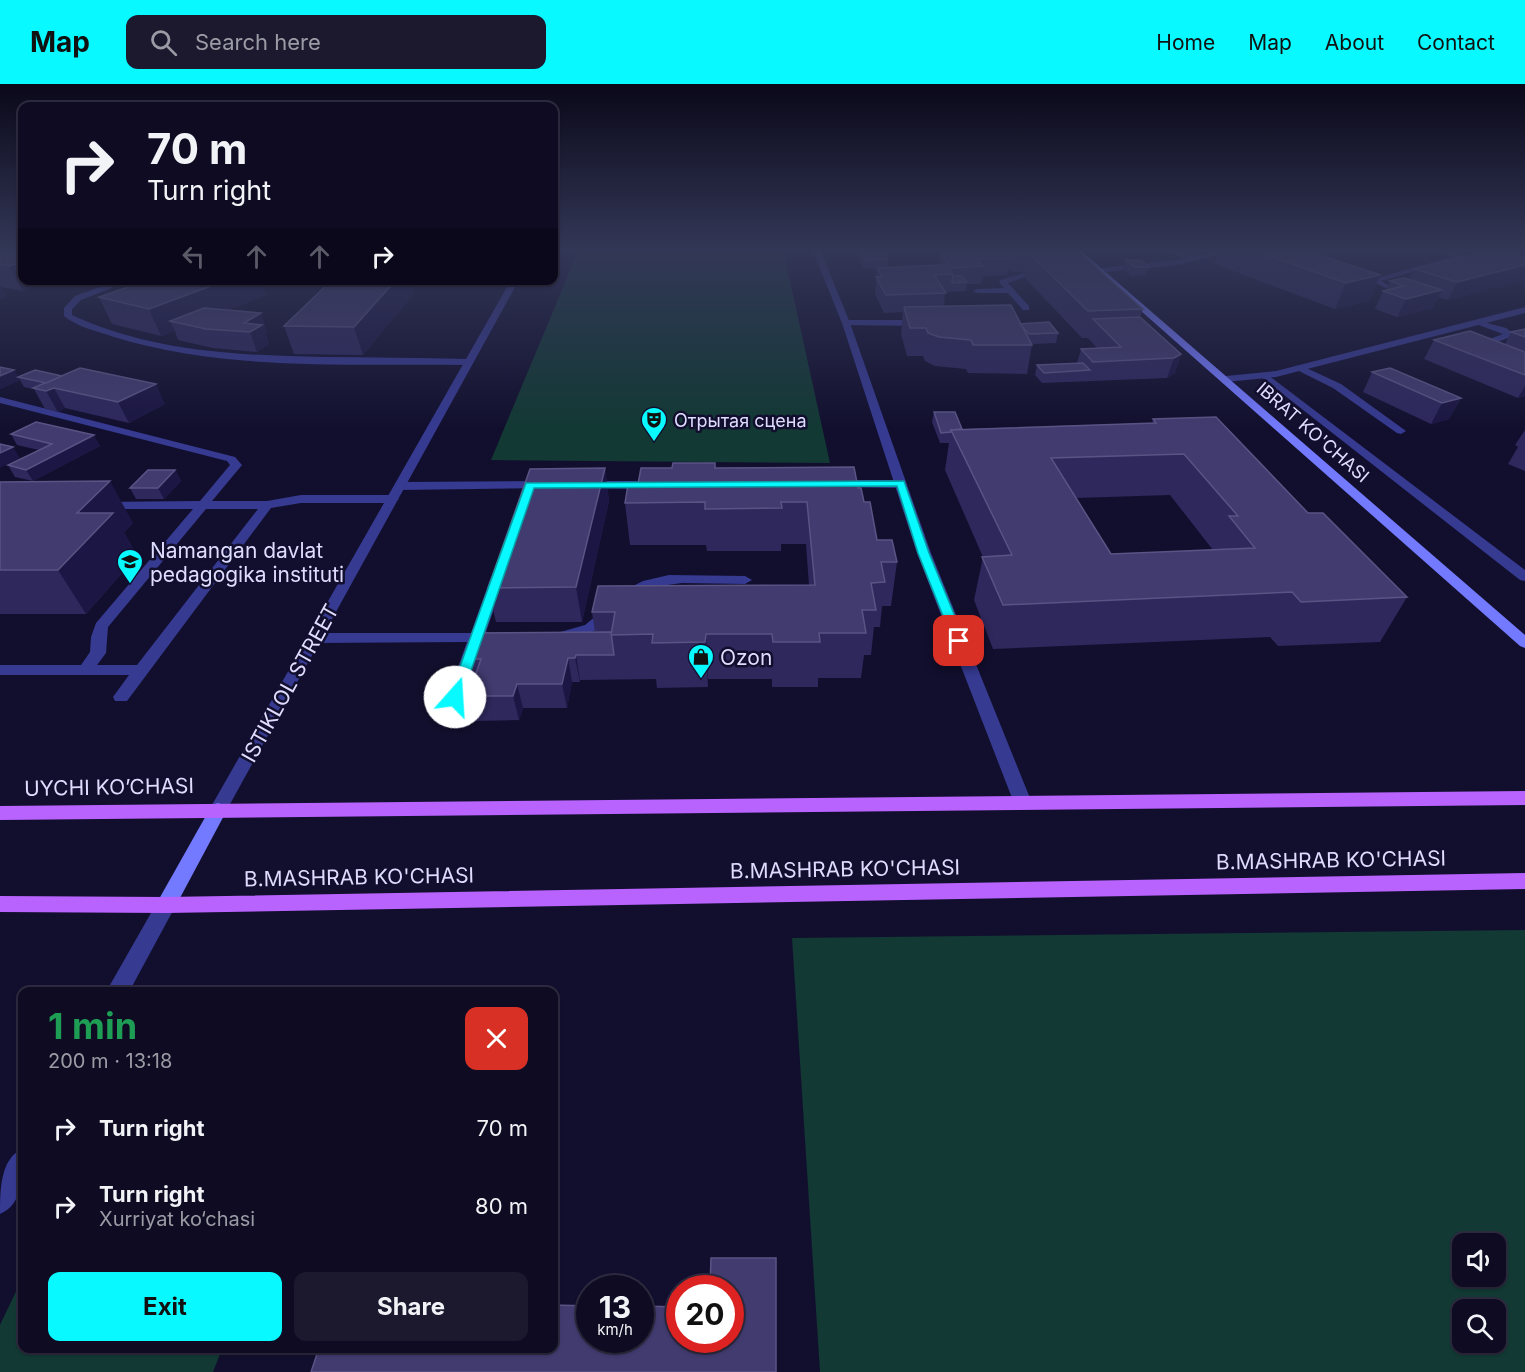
<!DOCTYPE html>
<html lang="en">
<head>
<meta charset="utf-8">
<style>
	body { margin:0; font-family:Inter,sans-serif; background:#1c192f; color:#f1f3f6; height:100vh; display:flex; flex-direction:column; font-size:22px; white-space:nowrap }
	* { box-sizing:border-box; margin:0 }
	p { font-size:20px; color:#9b9ba5 }
	.icon { flex:none; width:33px; height:33px; fill:none; stroke:currentColor; stroke-width:2; stroke-linecap:round; stroke-linejoin:round }
	.map { position:relative; flex:1; overflow:hidden }
	.drawer { position:absolute; left:18px; top:903px; width:540px; height:366px; display:flex; flex-direction:column; background:#0e0b22; border-radius:12px; box-shadow:0 2px 4px #0004,0 0 0 2px #2e2b40 }
	.drawer>* { flex:none }
	.guide { position:absolute; left:18px; top:18px; width:540px; height:183px; border-radius:12px; box-shadow:0 2px 4px #0004,0 0 0 2px #2e2b40; background:#0e0b22; color:#f1f3f6; overflow:hidden }
	.controls { position:absolute; left:1452px; top:1149px; display:grid; gap:12px }
	.controls a { display:grid; place-items:center; width:54px; height:54px; border-radius:12px; background:#0e0b22; box-shadow:0 2px 4px #0004,0 0 0 2px #2e2b40; font-size:30px }
	.speed { position:absolute; left:576px; top:1191px; display:flex; gap:12px; font-size:30px; font-weight:700; text-align:center }
	.speed>* { display:grid; place-content:center; width:78px; height:78px; border-radius:50%; background:#0e0b22; box-shadow:0 2px 4px #0004,0 0 0 2px #2e2b40; line-height:1 }
	.speed small { font-size:15px; font-weight:400 }
	.speed .limit { border:9px solid #d22; background:#fff; color:#111 }
	.pin { position:absolute; display:grid; place-items:center; width:51px; height:51px; color:#fff; margin:-26px; border-radius:12px; box-shadow:0 3px 9px #0006 }
	.me { position:absolute; width:66px; margin:-33px; rotate:19deg; stroke-linejoin:round; filter:drop-shadow(0 0 4px #0008) }
	.turn { display:flex; align-items:center; gap:21px; height:126px; padding:0 30px; font-size:27px }
	.turn .icon { width:78px; height:78px; stroke-width:2.5 }
	.turn b { display:block; font-size:42px; line-height:51px }
	.lanes { display:flex; align-items:center; height:57px; padding:0 30px; background:#0003; justify-content:center; gap:30px; direction:ltr }
	.lanes .off { opacity:.35 }
	.round { display:grid; place-items:center; flex:none; width:63px; height:63px; border-radius:12px; background:#1c192f }
	.headline { display:flex; align-items:center; justify-content:space-between; height:102px; padding:0 30px }
	h1 { font-size:36px; font-weight:700; line-height:45px; color:#1e9e55 }
	.cta { display:flex; gap:12px; margin-top:auto; padding:12px 30px }
	.cta a { flex:1; height:69px; border-radius:12px; background:#08f9ff; color:#111; font-size:24px; font-weight:700; line-height:69px; text-align:center }
	.cta a+a { background:#1c192f; color:#f1f3f6 }
	ul { padding:0; list-style:none }
	li { display:flex; align-items:center; gap:18px; height:78px; padding:0 30px }
	li div { flex:1 }
	li b { display:block; font-size:22px }
	li em { font-style:normal }
	header { display:flex; align-items:center; gap:36px; box-sizing:border-box; height:84px; padding:0 30px; background:#08f9ff; color:#111 }
	header strong { font-size:28px }
	nav { display:flex; gap:33px; margin-inline-start:auto; font-size:21px }
	.search { width:420px; height:54px; background:#1c192f; display:flex; align-items:center; gap:15px; box-sizing:border-box; padding:0 21px; border-radius:12px; color:#9b9ba5; font-size:22px }
	.map>svg:first-child { display:block }
</style>
</head>
<body>
<header>
<strong>Map</strong>
<div class="search"><svg class="icon" aria-label="search" viewBox="0 0 24 24"><circle cx="10" cy="10" r="6"/><path d="M15 15l6 6"/></svg>Search here</div>
<nav><a>Home</a><a>Map</a><a>About</a><a>Contact</a></nav>
</header>
<div class="map">
<svg width="1525" height="1288" viewBox="0 0 1525 1288">
	<rect width="100%" height="100%" fill="#120f2e"/>
	<g fill="#123934" fill-rule="evenodd">
		<path d="M579,165H783L830,379L491,376Z"/>
		<path d="M1525,846V1288H820L792,854ZM1462,1160H1496V1192H1462ZM1462,1226H1496V1258H1462Z"/>
		<path d="M22,1195V1264L222,1265L213,1288H0V1241Z"/>
	</g>
	<g fill="none" stroke-linecap="round" stroke-linejoin="round">
		<g fill="#363a91" fill-rule="evenodd">
			<path d="M1164,165C1176,165 1187,173 1197,172C1212,171 1225,165 1241,165L1177,181L1085,190L1081,188L1085,186L1186,175Z"/>
			<path d="M1431,165H1442L1464,173L1381,197L1390,202L1386,204L1370,196L1452,173Z"/>
			<path d="M1047,187L1051,189L1050,191L1025,193L1008,199L1029,222V226H1023L1008,209H977L973,207L977,205L1004,204L999,198L1000,196L1024,189Z"/>
			<path d="M119,196H132L81,216L72,225V231C152,268 237,271 323,273C371,273 420,274 469,275L474,278L469,281C352,279 227,288 114,253C97,247 77,243 64,232V224L75,212Z"/>
			<path d="M846,236H923L927,239L923,242L843,241V237Z"/>
			<path d="M1476,236L1506,244L1515,251L1493,260H1487V256L1503,250L1476,240Z"/>
			<path d="M1300,281L1341,300L1406,347L1401,350L1397,349L1333,304L1297,286V282Z"/>
			<path d="M1264,288L1525,486V497L1520,496L1261,293L1259,291Z"/>
			<path d="M0,313L235,373L242,381L212,417H267L301,411H393L399,415L393,419H301L271,424L127,617H115L113,613L129,591H0V581H81L90,568L91,553L96,539L193,425H102L96,421L98,418L200,417L230,381L227,377L0,319ZM206,425H258L137,581H97L106,569L108,543Z"/>
			<path d="M836,396H901L907,400L901,404L832,403V397Z"/>
			<path d="M546,397L550,398V404L400,406L394,402L400,398Z"/>
			<path d="M587,397H651L657,401L651,405L583,404V398Z"/>
			<path d="M498,489L505,493L486,548L496,550L498,553L496,556L482,558L454,637H442L440,633L467,558L315,559L308,554L315,549H471L491,493Z"/>
			<path d="M669,491L745,492L752,496L745,500L682,499L653,503L631,516L595,547L562,557L555,552L557,549L585,541L631,503L643,497Z"/>
		</g>
		<g fill="#363a91" fill-rule="evenodd">
			<path d="M812,165H820L850,239L931,469L1032,719L1029,724L1023,726L1017,724L1014,719L917,469L842,239Z"/>
			<path d="M511,196H519L224,731L218,733L212,731L209,726L212,721Z"/>
		</g>
		<g fill="#363a91" fill-rule="evenodd">
			<path d="M1525,223V229L1276,293L1226,298L1221,295L1226,292L1276,287Z"/>
			<path d="M166,813L173,815L176,821L129,908H106L159,815Z"/>
			<path d="M22,1065C24,1087 24,1120 0,1130C0,1107 0,1075 22,1065Z"/>
		</g>
		<g fill="#737aff" fill-rule="evenodd">
			<path d="M1071,165H1079L1525,551V564L1520,562Z"/>
			<path d="M218,719L224,721L227,726L173,827L166,829L159,827L156,821L159,815L212,721Z"/>
		</g>
		<g fill="#b963ff" fill-rule="evenodd">
			<path d="M1525,707V721L0,736V722Z"/>
			<path d="M1525,789V805L166,829L0,828V812L166,813Z"/>
		</g>
	</g>
	<g fill="#2e285d" fill-rule="evenodd">
		<path d="M0,165L22,196H55L23,207L1,203L6,212L0,215Z"/>
		<path d="M855,165H882L888,175L887,184L939,181L940,170L980,168L981,165H1049L1052,168L1143,225L1140,233L1181,270L1175,289L1167,294L1042,299L1035,291L1037,281L1077,279L1081,265L1097,264L1088,254H1082L1025,194L1026,188H1013L1009,184L1008,191L982,192L981,200H967L966,207L945,208L944,223L1058,249L1056,259L1032,260V261L1027,290L968,289L966,285L935,282L925,277L923,272H907L901,250L903,228L884,229L875,210L877,184L864,185L855,167Z"/>
		<path d="M1175,165H1215L1214,168L1194,172Z"/>
		<path d="M1220,165H1302L1380,191L1369,217L1335,225L1215,180Z"/>
		<path d="M1486,165H1525V196L1448,216L1438,213L1433,224L1397,233L1375,225L1383,207H1386L1390,197L1409,195L1414,185L1485,168Z"/>
		<path d="M1126,176L1149,183L1146,191L1131,192L1123,185Z"/>
		<path d="M414,209L363,271L294,270L284,242Z"/>
		<path d="M266,211L228,226L268,248L265,249L269,260L257,268L213,264L178,256L175,247L161,252L112,240L99,213Z"/>
		<path d="M1525,245V312L1518,314L1424,275L1434,256L1505,260L1511,248Z"/>
		<path d="M0,283L14,286L18,293L165,320L129,339L65,324L58,328L45,325L34,305L24,303L20,296L0,305Z"/>
		<path d="M1372,288L1461,314L1449,335L1431,340L1363,308Z"/>
		<path d="M934,328L962,345L1152,339L1153,335L1308,429L1407,513L1380,558L1278,562L1270,553L993,565L974,516L983,473L945,386L949,359H940L932,338ZM1170,411L1213,466L1111,470L1076,414Z"/>
		<path d="M1525,346V387L1508,380L1518,363L1515,361Z"/>
		<path d="M11,350L100,362L33,397L15,393L8,381L39,366L17,361Z"/>
		<path d="M605,384L609,417L582,538H496L488,504Z"/>
		<path d="M715,384L858,404L877,456L897,478L891,522H882L880,543H874L871,571H864L861,594H818V603H772V595H708V603L657,604L656,595L580,596V598H572L567,624H523L519,636L476,637L468,612L473,599H470L463,575L595,548L592,528L809,501L806,460H781V467H707L706,461H630L625,419L638,400Z"/>
		<path d="M175,386L181,397L164,415H136L130,404Z"/>
		<path d="M0,398L133,439L124,448L137,472L86,530H0Z"/>
	</g>
	<g fill="#1b1643">
		<path d="M1196,165H1215L1214,168L1194,172Z"/>
		<path d="M22,178V196H55L23,207L9,182Z"/>
		<path d="M1525,181V196L1448,216L1457,198Z"/>
		<path d="M1380,191L1369,217L1335,225L1346,199Z"/>
		<path d="M227,196H261L266,211L189,241L170,237L175,247L161,252L149,225Z"/>
		<path d="M396,196H411L414,209L363,271L354,243Z"/>
		<path d="M0,202L6,212L0,215Z"/>
		<path d="M1442,206L1433,224L1397,233L1406,215Z"/>
		<path d="M261,229L268,248L265,249L269,260L257,268L250,248L244,239Z"/>
		<path d="M1181,270L1175,289L1167,294L1174,274Z"/>
		<path d="M14,286L20,296L0,305V292Z"/>
		<path d="M156,300L165,320L129,339L118,318Z"/>
		<path d="M1525,302V312L1518,314Z"/>
		<path d="M54,304L65,324L58,328L46,307Z"/>
		<path d="M1461,314L1449,335L1431,340L1442,319Z"/>
		<path d="M94,351L100,362L33,397L26,386Z"/>
		<path d="M13,363L20,374L0,384V369Z"/>
		<path d="M605,384L609,417L582,538L576,503Z"/>
		<path d="M175,386L181,397L164,415L158,404Z"/>
		<path d="M110,397L133,439L124,448L137,472L86,530L58,486L77,429Z"/>
		<path d="M706,550L708,595V603L705,558Z"/>
		<path d="M576,571L580,596V598L575,574Z"/>
		<path d="M568,574L572,598L567,624L562,600Z"/>
		<path d="M517,600L523,624L519,636L513,612Z"/>
	</g>
	<g fill="#413b6f" stroke="#5a5485" stroke-width="1.5" fill-rule="evenodd">
		<path d="M0,165H22V178L9,182L0,180Z"/>
		<path d="M859,165H882L888,175L865,176Z"/>
		<path d="M988,165H1002L1011,174L977,175L983,182L951,184L940,170L990,167Z"/>
		<path d="M1011,165H1049L1052,168L1029,169V171H1016Z"/>
		<path d="M1250,165H1302L1380,191L1346,199Z"/>
		<path d="M1496,165L1525,173V181L1457,198L1414,185Z"/>
		<path d="M1077,167L1143,225L1088,227L1029,169Z"/>
		<path d="M1126,176H1141L1149,183H1134Z"/>
		<path d="M945,181L953,190L934,191L946,209L886,211L876,193L882,192L877,184Z"/>
		<path d="M953,192H962L967,198L952,199Z"/>
		<path d="M1404,194L1442,206L1406,215L1383,207L1404,202L1390,197Z"/>
		<path d="M148,196H227L149,225L99,213Z"/>
		<path d="M332,196H396L354,243L284,242Z"/>
		<path d="M1011,221L1032,261H973L971,256L939,253L928,249L926,244H910L904,223Z"/>
		<path d="M204,224L261,229L244,239L262,241L250,248L206,245L170,237Z"/>
		<path d="M1140,233L1181,270L1174,274L1093,278L1081,265L1121,263L1093,235Z"/>
		<path d="M1049,238L1058,249L1029,250L1020,240Z"/>
		<path d="M1525,245V253L1511,248Z"/>
		<path d="M1470,247L1525,268V291L1434,256Z"/>
		<path d="M1083,279L1090,286L1044,289L1037,281Z"/>
		<path d="M0,283L14,286L0,292Z"/>
		<path d="M80,284L156,300L118,318L54,304L46,307L33,304Z"/>
		<path d="M1390,284L1461,314L1442,319L1372,288Z"/>
		<path d="M35,286L62,292L46,299L18,293Z"/>
		<path d="M934,328H955L962,345L951,346V348L941,349Z"/>
		<path d="M1216,333L1308,429H1323L1407,513L1301,518L1292,508L1003,521L982,473L1012,471L951,346L1156,339L1153,335ZM1184,370L1238,432H1229L1255,464L1111,470L1051,374Z"/>
		<path d="M36,338L94,351L26,386L8,381L52,360L11,350Z"/>
		<path d="M0,360L13,363L0,369Z"/>
		<path d="M673,379H715V384L854,383L858,404H861L864,418H870L877,456H892L897,478H881L885,498L871,499L876,526H862L866,549H819L820,558H773L772,550H706L705,558L652,559L653,550L611,551L615,528H592L598,502L815,501L807,418H781L782,424L705,425V418L625,419L628,401L638,400L641,384H672Z"/>
		<path d="M605,384L576,503L488,504L530,385Z"/>
		<path d="M148,386H175L158,404H130Z"/>
		<path d="M110,397L77,429H113L58,486H0V398Z"/>
		<path d="M611,548L614,571H576L575,574H568L562,600H517L513,612H468L481,575H463L472,549Z"/>
		<path d="M711,1174H776V1288H311L319,1264H554V1221L590,1222V1256H640V1222L680,1223V1256H730V1204H710Z"/>
	</g>
	<linearGradient id="sky" x2="0" y2="1"><stop stop-color="#0a0819"/><stop offset="0.48" stop-color="#333757"/><stop offset="1" stop-color="#333757" stop-opacity="0"/></linearGradient>
	<rect width="1525" height="345" fill="url(#sky)"/>
	<path fill="#08f9ff" stroke="#05a2a6" stroke-width="1.5" d="M904,397L929,469L965,557L963,559L959,560L953,557L918,469L897,402L534,404L462,613L455,618L449,613L526,399Z"/>
	<defs>
		<symbol id="theatre-pin" viewBox="-11 -11 22 30"><path d="M0 17L-7.5 6A9.5 9.5 0 1 1 7.5 6Z" fill="#08f9ff" stroke="#120f2e"/><path d="M-5-5.5Q0-4 5-5.5V0Q5 5 0 6Q-5 5-5 0ZM-3.3-2.5H-1v1.5H-3.3ZM1-2.5H3.3v1.5H1ZM-2.8 1Q0 5.5 2.8 1Z" fill="#111"/></symbol>
		<symbol id="university-pin" viewBox="-11 -11 22 30"><path d="M0 17L-7.5 6A9.5 9.5 0 1 1 7.5 6Z" fill="#08f9ff" stroke="#120f2e"/><path d="M0-5L7-2L0 1L-7-2ZM-4 1L0 2.5L4 1V4Q0 6-4 4Z" fill="#111"/></symbol>
		<symbol id="shop-pin" viewBox="-11 -11 22 30"><path d="M0 17L-7.5 6A9.5 9.5 0 1 1 7.5 6Z" fill="#08f9ff" stroke="#120f2e"/><path d="M-5-2.5h2.3a2.7 3.5 0 0 1 5.4 0H5L5.5 6h-11ZM-1.5-2.5h3a1.5 2.3 0 0 0-3 0Z" fill="#111"/></symbol>
	</defs>
	<g fill-rule="evenodd">
		<use href="#theatre-pin" x="639" y="321" width="30" height="40"/>
		<use href="#university-pin" x="115" y="463" width="30" height="40"/>
		<use href="#shop-pin" x="686" y="558" width="30" height="40"/>
	</g>
	<g text-anchor="middle" dominant-baseline="central" stroke-width="5" stroke-linejoin="round" paint-order="stroke">
		<g font-size="18" fill="#dedcff" stroke="#120f2e" text-anchor="start">
			<text x="674" y="336">Отрытая сцена</text>
		</g>
		<g font-size="18" fill="#dedcff" stroke="#120f2e">
			<text transform="translate(1313 348) rotate(41)">IBRAT KO'CHASI</text>
		</g>
		<g font-size="21" fill="#dedcff" stroke="#120f2e" text-anchor="start">
			<text x="150" y="466">Namangan davlat<tspan x="150" dy="24">pedagogika instituti</tspan></text>
			<text x="720" y="573">Ozon</text>
		</g>
		<g font-size="21" fill="#dedcff" stroke="#120f2e">
			<text transform="translate(290 599) rotate(-61)">ISTIKLOL STREET</text>
			<text transform="translate(109 703) rotate(-1)">UYCHI KO’CHASI</text>
			<text transform="translate(1331 776) rotate(-1)">B.MASHRAB KO'CHASI</text>
			<text transform="translate(845 785) rotate(-1)">B.MASHRAB KO'CHASI</text>
			<text transform="translate(359 793) rotate(-1)">B.MASHRAB KO'CHASI</text>
		</g>
	</g>
</svg>
<div class="controls">
<a><svg class="icon" aria-label="sound" viewBox="0 0 24 24"><path d="M4 9h4l5-4v14l-5-4H4zM17 9q2 3 0 6"/></svg></a>
<a><svg class="icon" aria-label="search" viewBox="0 0 24 24"><circle cx="10" cy="10" r="6"/><path d="M15 15l6 6"/></svg></a>
</div>
<div class="speed"><div>13<small>km/h</small></div><div class="limit">20</div></div>
<div class="pin" style="left:959px;top:557px;background:#d93025"><svg class="icon" aria-label="arrive" viewBox="0 0 24 24"><path d="M6 21V4h12l-3 4 3 4H6"/></svg></div>
<svg class="me" style="left:455px;top:613px" viewBox="-20 -20 40 40"><circle r="19" fill="#fff"/><path d="M0-13L10 11 0 6-10 11z" fill="#08f9ff"/></svg>
<div class="guide">
<div class="turn"><svg class="icon" aria-label="right" viewBox="0 0 24 24"><path d="M7 20v-9h11M14 6l5 5-5 5"/></svg><div><b>70 m</b>Turn right</div></div>
<div class="lanes"><svg class="icon off" aria-label="left" viewBox="0 0 24 24"><path d="M17 20v-9H6M10 6l-5 5 5 5"/></svg><svg class="icon off" aria-label="ahead" viewBox="0 0 24 24"><path d="M12 20V5M6 11l6-6 6 6"/></svg><svg class="icon off" aria-label="ahead" viewBox="0 0 24 24"><path d="M12 20V5M6 11l6-6 6 6"/></svg><svg class="icon" aria-label="right" viewBox="0 0 24 24"><path d="M7 20v-9h11M14 6l5 5-5 5"/></svg></div>
</div>
<section class="drawer">
<div class="headline"><div><h1>1 min</h1><p>200 m · 13:18</p></div><a class="round" style="background:#d93025;color:#fff"><svg class="icon" aria-label="close" viewBox="0 0 24 24"><path d="M6 6l12 12M18 6L6 18"/></svg></a></div>
<ul>
<li><svg class="icon" aria-label="right" viewBox="0 0 24 24"><path d="M7 20v-9h11M14 6l5 5-5 5"/></svg><div><b>Turn right</b></div><em>70 m</em></li>
<li><svg class="icon" aria-label="right" viewBox="0 0 24 24"><path d="M7 20v-9h11M14 6l5 5-5 5"/></svg><div><b>Turn right</b><p>Xurriyat ko‘chasi</p></div><em>80 m</em></li>
</ul>
<div class="cta"><a>Exit</a><a>Share</a></div>
</section>
</div>
</body>
</html>
